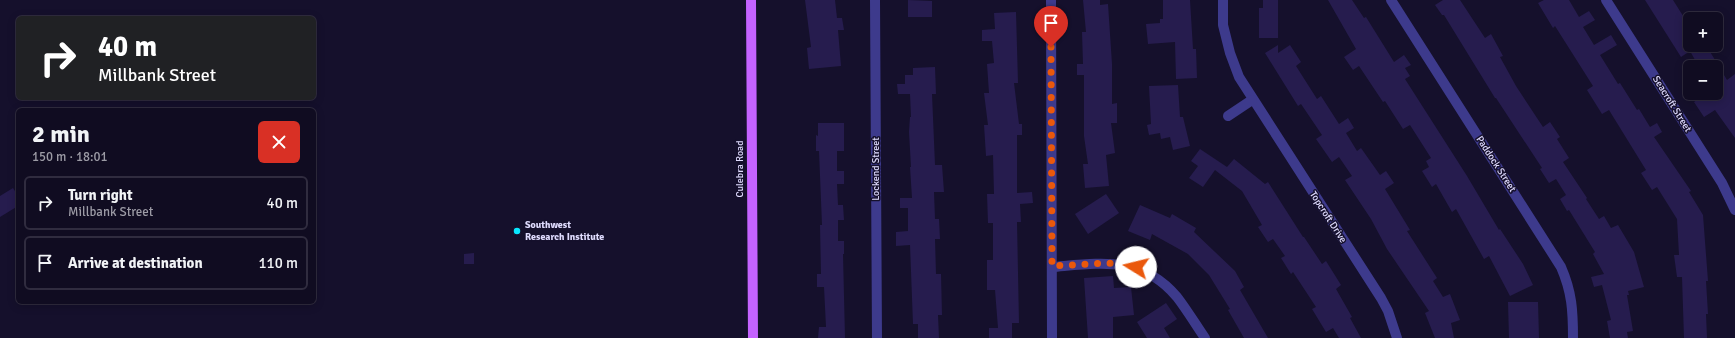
<!DOCTYPE html>
<html lang="en">
<head>
<meta charset="utf-8">
<style>
	body { margin:0; font-family:Signika,sans-serif; background:#1e1a2e; color:#f1f3f6; height:100vh; display:flex; flex-direction:column; font-size:15px; white-space:nowrap }
	* { box-sizing:border-box; margin:0 }
	p { font-size:13px; color:#9c9ba5 }
	.icon { flex:none; width:22px; height:22px; fill:none; stroke:currentColor; stroke-width:2; stroke-linecap:round; stroke-linejoin:round }
	.map { position:relative; flex:1; overflow:hidden }
	.details { position:absolute; left:16px; top:108px; width:300px; height:196px; display:flex; flex-direction:column; background:#100c21; border-radius:6px; box-shadow:0 2px 10px #0003,0 0 0 1px #302c3f }
	.details>* { flex:none }
	.guide { position:absolute; left:16px; top:16px; width:300px; height:84px; border-radius:6px; box-shadow:0 2px 10px #0003,0 0 0 1px #302c3f; background:#202124; color:#fff; overflow:hidden }
	.controls { position:absolute; left:1683px; top:12px; display:grid; gap:8px }
	.controls a { display:grid; place-items:center; width:40px; height:40px; border-radius:6px; background:#100c21; box-shadow:0 2px 10px #0003,0 0 0 1px #302c3f; font-size:20px }
	.pin { position:absolute; display:grid; place-items:center; width:34px; height:34px; color:#fff; margin:-41px -17px; border-radius:50% 50% 50% 0; rotate:-45deg; box-shadow:0 0 4px #0007 }
	.pin .icon { rotate:45deg }
	.me { position:absolute; width:44px; margin:-22px; rotate:279deg; stroke-linejoin:round; filter:drop-shadow(0 0 3px #0008) }
	.turn { display:flex; align-items:center; gap:14px; height:84px; padding:0 16px; font-size:18px }
	.turn .icon { width:52px; height:52px; stroke-width:2.5 }
	.turn b { display:block; font-size:28px; line-height:34px }
	.round { display:grid; place-items:center; flex:none; width:42px; height:42px; border-radius:6px; background:#1e1a2e }
	.head { display:flex; align-items:center; justify-content:space-between; height:68px; padding:0 16px }
	h1 { font-size:24px; font-weight:700; line-height:30px }
	ul { padding:0; list-style:none }
	li { display:flex; align-items:center; gap:12px; height:54px; margin:0 8px 6px; padding:0 8px; border:2px solid #302c3f; border-radius:6px }
	li div { flex:1 }
	li b { display:block; font-size:15px }
	li em { font-style:normal }
	.map>svg:first-child { display:block }
</style>
</head>
<body>
<div class="map">
<svg width="1735" height="338" viewBox="0 0 1735 338">
	<rect width="100%" height="100%" fill="#15102c"/>
	<g fill="#261c4e">
		<path d="M805,0H835L837,18H842L844,30H838L841,66L809,69L807,48L811,47Z"/>
		<path d="M908,0L932,1V17H908Z"/>
		<path d="M1083,0H1100V5L1108,4L1112,64V104L1117,103V123H1111L1115,153L1106,155L1109,186L1085,188L1083,164H1088L1084,136V75H1077V64H1083L1082,32H1086Z"/>
		<path d="M1163,0H1190L1193,49H1196L1197,78L1176,79L1175,42L1148,44L1146,24L1160,23V19H1163Z"/>
		<path d="M1263,0H1278V38H1259V8H1263Z"/>
		<path d="M1328,0H1352L1364,18L1366,17L1394,62L1404,55L1411,65L1405,68L1410,76L1405,79L1467,176L1499,230L1500,229L1523,264L1533,285L1510,296L1489,256L1484,259L1456,209L1452,212L1436,184L1432,187L1422,171L1429,167L1426,161L1431,158L1410,125L1403,129L1385,101L1383,102L1359,66L1353,70L1344,57L1356,49Z"/>
		<path d="M1443,0H1460L1485,38L1491,34L1503,56L1500,57L1516,86L1537,118L1543,127L1550,122L1560,137L1557,139L1569,158L1563,162L1587,198L1586,199L1599,219L1604,216L1611,228L1618,225L1634,252L1644,287L1628,291L1629,295H1627L1633,331L1627,332L1628,338H1610L1607,321L1611,320L1602,285L1594,287L1591,277L1604,274L1593,254L1595,252L1569,210L1567,211L1560,199L1566,195L1556,179L1549,183L1540,169L1542,168L1496,98H1495L1444,15H1442L1435,5Z"/>
		<path d="M1544,0H1569L1579,17L1589,11L1595,20L1583,27L1594,45L1611,35L1617,45L1600,55L1618,84L1620,83L1637,110L1639,109L1650,127L1657,123L1662,132L1654,137L1691,191L1689,192L1703,215L1708,281H1706L1708,314H1706L1707,338H1684L1682,277H1677L1674,255H1679L1677,219L1657,187L1652,190L1641,173L1646,170L1609,110L1602,114L1587,90L1593,86L1555,26L1553,28L1538,3Z"/>
		<path d="M1645,0H1673L1690,27V45H1706L1727,80L1735,74V138L1715,110L1704,117L1694,102L1707,93H1716V67H1699L1690,51L1681,57Z"/>
		<path d="M1016,12L1018,83H1014L1019,124H1022V135H1017V193L1032,192L1033,203L1020,204L1021,222H1017L1019,323H1012V338H989V328H998L995,290H987V260H993V223H988L987,194H994L993,155L986,156L984,125H988L984,93H989L987,64L994,63L992,41H982V30L995,29L994,13Z"/>
		<path d="M1278,45V53L1290,45L1301,62L1296,66L1317,99L1321,96L1339,124L1348,118L1354,128L1346,133L1357,151L1361,148L1380,175L1386,171L1394,183L1385,189L1410,230L1407,231L1437,278L1433,281L1443,297L1450,294L1460,320L1451,323L1454,338H1435L1425,313L1429,311L1387,249L1371,219L1345,180L1352,176L1339,157L1332,162L1316,139L1322,135L1301,104L1298,106L1265,53Z"/>
		<path d="M935,67L936,94H932L935,165H942L944,192H934L935,219H939L940,239H935L936,274H941L942,315H938L939,338H918V324H913L910,245L896,246V232L908,231V208H900V198H912L910,167H911L909,132L910,117H911L910,94H898L897,84H905V75H913V68Z"/>
		<path d="M1178,85L1180,117H1183L1190,146L1173,150L1170,137L1161,139L1160,133L1149,135L1147,125L1151,124L1149,86Z"/>
		<path d="M818,123H844V151H837V171H844V184H837L838,205H843L844,220H838V241H844V254H843L845,338H818L819,327H826L824,287H817V274H821L820,225H822L819,151H816V135L818,136Z"/>
		<path d="M1200,149L1227,167L1234,159L1265,184L1268,182L1303,237H1304L1322,264L1326,261L1341,285L1336,289L1352,317L1350,318L1361,338H1339L1333,328L1326,332L1312,309L1316,307L1293,272L1291,274L1281,258L1285,256L1273,239L1268,242L1258,227L1262,225L1242,191L1215,170L1203,187L1189,178L1198,166L1191,161Z"/>
		<path d="M13,188L18,196V206L0,217V196Z"/>
		<path d="M1106,194L1119,213L1088,234L1075,214Z"/>
		<path d="M1140,205L1170,218L1172,214L1196,228L1194,232L1235,271L1244,287L1240,290L1268,338H1244L1228,310L1230,309L1209,275L1188,254L1152,234L1150,240L1128,231Z"/>
		<path d="M474,253V264H464V254Z"/>
		<path d="M1113,276L1114,288L1131,287L1134,315L1113,317V338H1088L1084,278Z"/>
		<path d="M1508,302H1538L1539,338H1509Z"/>
		<path d="M1166,303L1177,319L1164,328L1170,338H1147L1137,322Z"/>
	</g>
	<g fill="none" stroke-linecap="round" stroke-linejoin="round">
		<g stroke="#3d3a8c" stroke-width="10">
			<path d="M875,0L877,338"/>
			<path d="M1051,0L1052,338"/>
			<path d="M1223,0V25L1230,53L1239,77L1381,298L1388,311L1397,338"/>
			<path d="M1391,0L1561,267C1572,292 1573,311 1573,338"/>
			<path d="M1606,0L1722,183L1735,210"/>
			<path d="M1228,116L1252,100"/>
			<path d="M1052,267C1100,263 1142,255 1177,297C1187,310 1196,325 1205,338"/>
		</g>
		<path stroke="#c463ff" stroke-width="10" d="M751,0L753,338"/>
	</g>
	<g fill="none" stroke-linecap="round" stroke-linejoin="round">
		<path stroke="#ea580c" stroke-width="7" stroke-dasharray="0 12.6" d="M1051,47L1052,266L1108,263L1136,267"/>
	</g>
	<circle fill="#08e7ff" stroke="#15102c" stroke-width="1.5" cx="517" cy="231" r="4"/>
	<g text-anchor="middle" dominant-baseline="central" stroke-width="3" stroke-linejoin="round" paint-order="stroke">
		<g font-size="10" fill="#e0dcff" stroke="#15102c">
			<text transform="translate(1672 104) rotate(58)">Seacroft Street</text>
			<text transform="translate(1496 164) rotate(57)">Paddock Street</text>
			<text transform="translate(740 169) rotate(-90)">Culebra Road</text>
			<text transform="translate(876 169) rotate(-90)">Lockend Street</text>
			<text transform="translate(1328 217) rotate(57)">Topcroft Drive</text>
		</g>
		<g font-size="10" font-weight="bold" fill="#e0dcff" stroke="#15102c" text-anchor="start">
			<text x="525" y="225">Southwest<tspan x="525" dy="12">Research Institute</tspan></text>
		</g>
	</g>
</svg>
<div class="controls">
<a>+</a>
<a>−</a>
</div>
<div class="pin" style="left:1051px;top:47px;background:#d93025"><svg class="icon" aria-label="arrive" viewBox="0 0 24 24"><path d="M6 21V4h12l-3 4 3 4H6"/></svg></div>
<svg class="me" style="left:1136px;top:267px" viewBox="-20 -20 40 40"><circle r="19" fill="#fff"/><path d="M0-13L10 11 0 6-10 11z" fill="#ea580c"/></svg>
<div class="guide">
<div class="turn"><svg class="icon" aria-label="right" viewBox="0 0 24 24"><path d="M7 20v-9h11M14 6l5 5-5 5"/></svg><div><b>40 m</b>Millbank Street</div></div>
</div>
<section class="details">
<div class="head"><div><h1>2 min</h1><p>150 m · 18:01</p></div><a class="round" style="background:#d93025;color:#fff"><svg class="icon" aria-label="close" viewBox="0 0 24 24"><path d="M6 6l12 12M18 6L6 18"/></svg></a></div>
<ul>
<li><svg class="icon" aria-label="right" viewBox="0 0 24 24"><path d="M7 20v-9h11M14 6l5 5-5 5"/></svg><div><b>Turn right</b><p>Millbank Street</p></div><em>40 m</em></li>
<li><svg class="icon" aria-label="arrive" viewBox="0 0 24 24"><path d="M6 21V4h12l-3 4 3 4H6"/></svg><div><b>Arrive at destination</b></div><em>110 m</em></li>
</ul>
</section>
</div>
</body>
</html>
